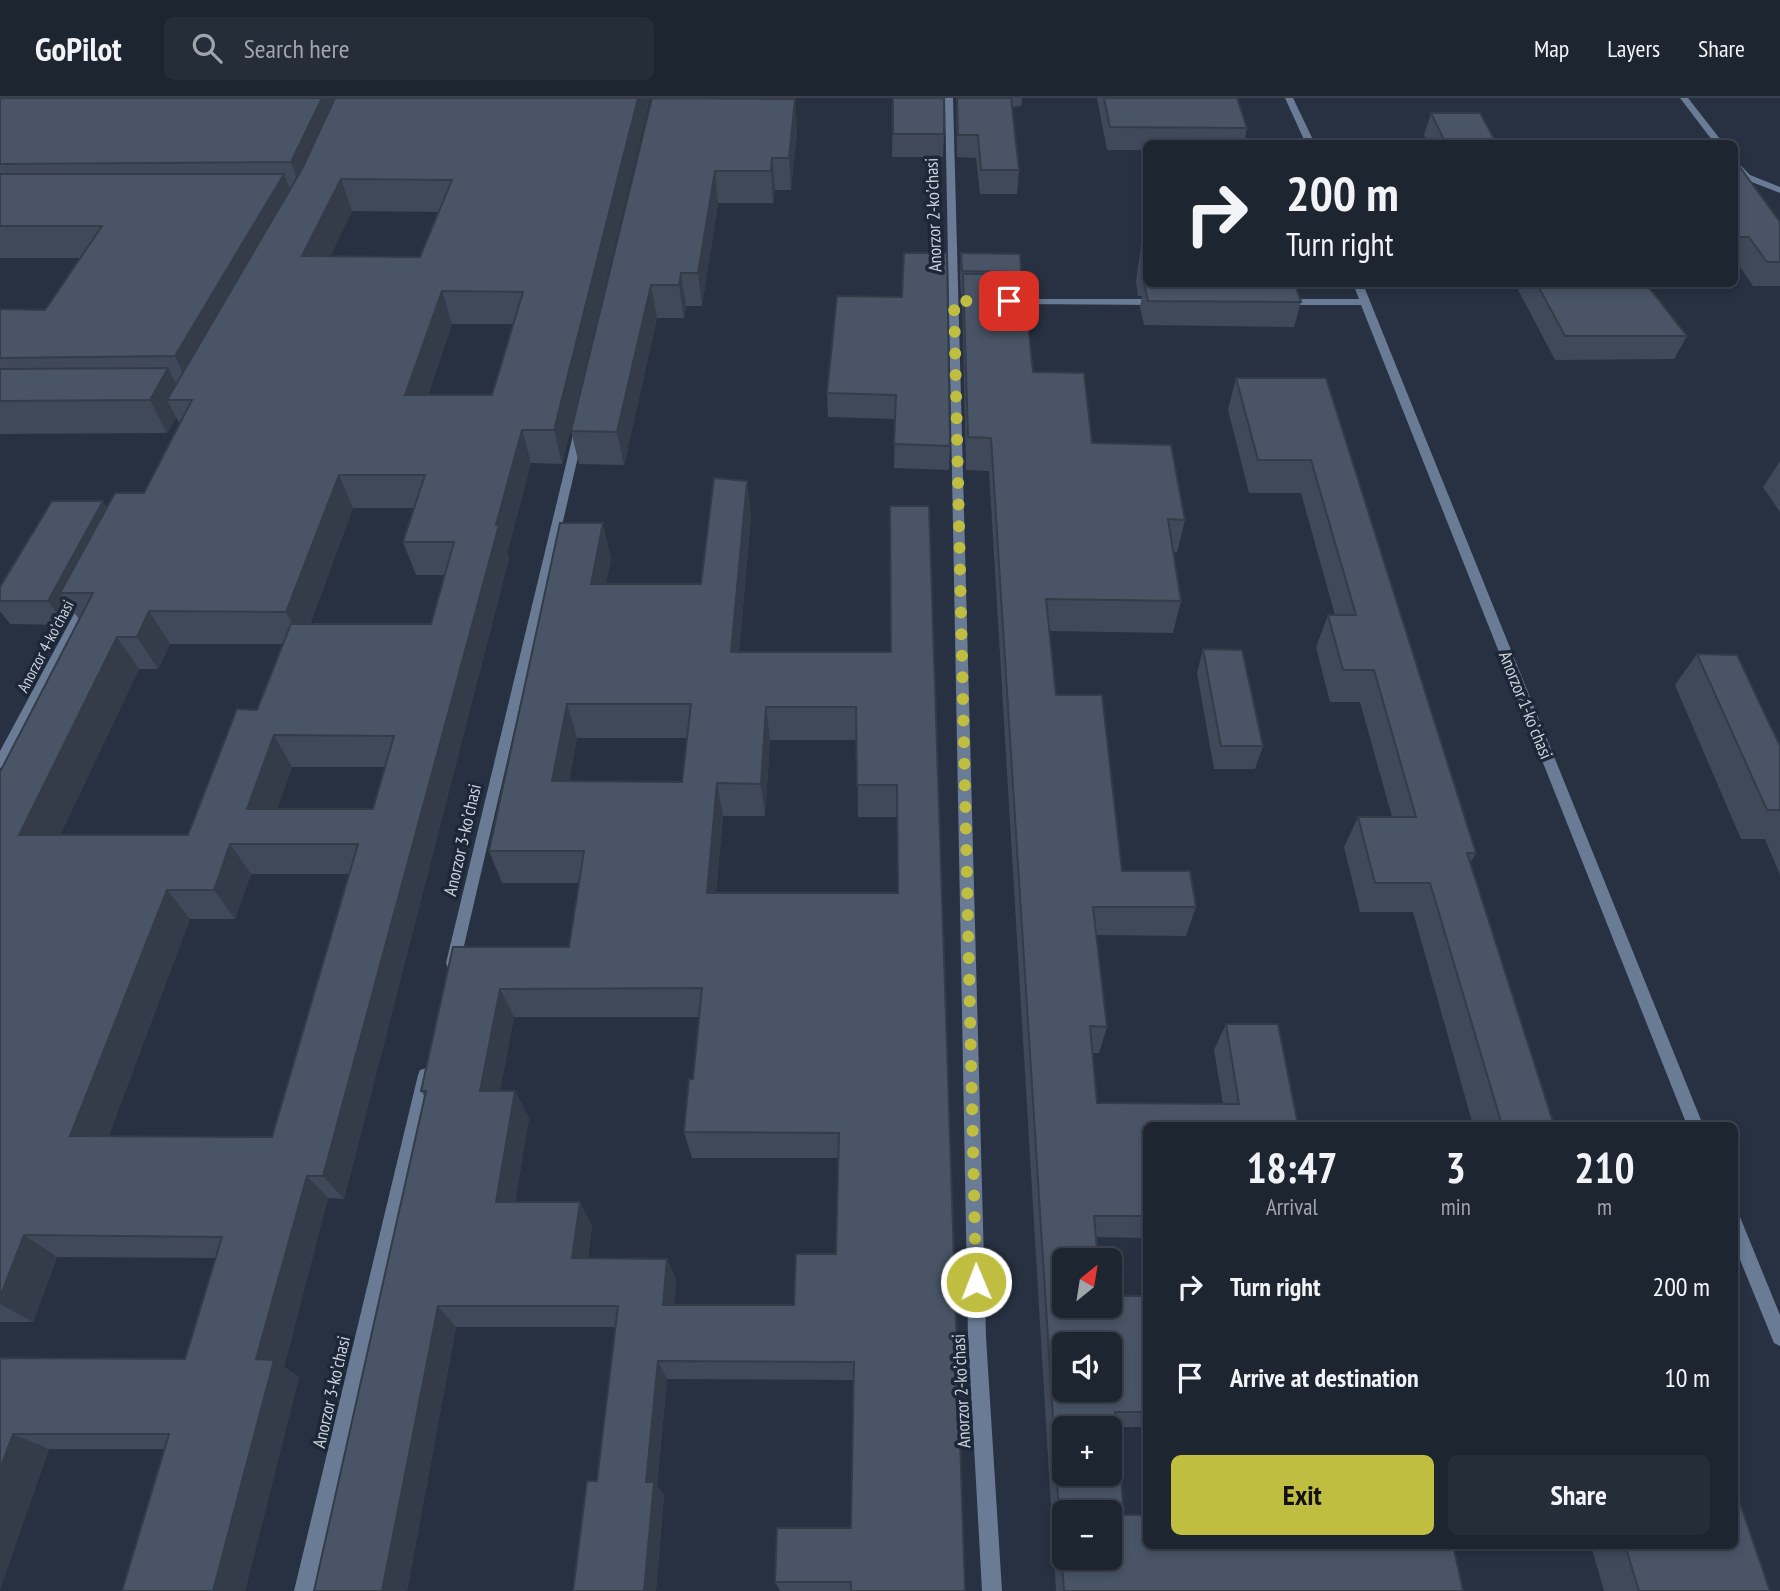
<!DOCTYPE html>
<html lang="en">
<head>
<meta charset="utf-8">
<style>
	body { margin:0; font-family:"PT Sans Narrow",sans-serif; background:#252d39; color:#f1f3f6; height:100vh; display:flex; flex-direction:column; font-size:26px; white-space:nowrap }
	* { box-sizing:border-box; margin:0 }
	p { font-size:23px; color:#a0a5ab }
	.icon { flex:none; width:38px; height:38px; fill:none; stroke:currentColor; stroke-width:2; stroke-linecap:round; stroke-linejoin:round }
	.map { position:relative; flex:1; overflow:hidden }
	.side { position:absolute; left:1143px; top:1024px; width:595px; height:427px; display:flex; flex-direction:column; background:#1d2531; border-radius:10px; box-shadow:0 4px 10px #0003,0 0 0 2px #3b424d }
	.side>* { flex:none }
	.hud { position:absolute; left:1143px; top:42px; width:595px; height:147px; border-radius:10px; box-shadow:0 4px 10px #0003,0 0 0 2px #3b424d; background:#1d2531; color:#f1f3f6; overflow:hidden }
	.needle { width:46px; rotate:30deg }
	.controls { position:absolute; left:1052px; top:1150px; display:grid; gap:14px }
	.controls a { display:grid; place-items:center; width:70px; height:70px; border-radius:10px; background:#1d2531; box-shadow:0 4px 10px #0003,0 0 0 2px #3b424d; font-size:35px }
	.pin { position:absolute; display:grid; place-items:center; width:60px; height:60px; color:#fff; margin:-30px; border-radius:14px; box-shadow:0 4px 10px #0006 }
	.me { position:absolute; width:77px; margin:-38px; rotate:359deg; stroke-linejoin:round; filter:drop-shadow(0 0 5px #0008) }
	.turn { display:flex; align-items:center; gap:24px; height:147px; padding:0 28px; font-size:32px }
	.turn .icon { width:91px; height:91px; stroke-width:2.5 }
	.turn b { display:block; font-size:49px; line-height:60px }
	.eta { display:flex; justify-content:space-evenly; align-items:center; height:119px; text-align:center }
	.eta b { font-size:42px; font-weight:700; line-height:49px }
	.action { display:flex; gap:14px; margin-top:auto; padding:14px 28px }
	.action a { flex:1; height:80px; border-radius:10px; background:#c0be41; color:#111; font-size:28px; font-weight:700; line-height:80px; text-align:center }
	.action a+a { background:#252d39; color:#f1f3f6 }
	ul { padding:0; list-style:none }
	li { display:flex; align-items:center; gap:21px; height:91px; padding:0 28px }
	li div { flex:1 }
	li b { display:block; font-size:26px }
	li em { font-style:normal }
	header { display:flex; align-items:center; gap:42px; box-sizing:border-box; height:98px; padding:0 35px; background:#1d2531; border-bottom:2px solid #3b424d }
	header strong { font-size:33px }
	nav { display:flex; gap:38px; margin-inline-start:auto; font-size:24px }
	.search { width:490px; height:63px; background:#252d39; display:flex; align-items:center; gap:18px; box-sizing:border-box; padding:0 24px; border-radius:10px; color:#a0a5ab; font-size:26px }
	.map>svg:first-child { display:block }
</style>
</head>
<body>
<header>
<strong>GoPilot</strong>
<div class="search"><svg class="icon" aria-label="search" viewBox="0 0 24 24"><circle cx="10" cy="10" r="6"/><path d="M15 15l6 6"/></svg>Search here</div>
<nav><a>Map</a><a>Layers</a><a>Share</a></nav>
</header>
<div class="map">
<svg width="1780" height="1493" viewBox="0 0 1780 1493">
	<rect width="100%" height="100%" fill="#273141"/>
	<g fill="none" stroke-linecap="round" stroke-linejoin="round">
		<g fill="#697b95" fill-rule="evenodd">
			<path d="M945,0H953L986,1239L1002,1493H982L968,1239Z"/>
			<path d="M1285,0H1293L1315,46H1306Z"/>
			<path d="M1680,0H1688L1724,46H1715Z"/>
			<path d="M1734,61L1750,77L1780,89V95L1744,81L1734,70Z"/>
			<path d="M1353,186H1363L1703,1027H1687L1361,207H1281L1276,204L1281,201H1359Z"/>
			<path d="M1005,201H1160L1165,204L1160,207L1008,206L1003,203Z"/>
			<path d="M579,330L584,333L460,865L458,870L453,871L448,870L446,865L574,333Z"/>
			<path d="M87,499L93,503L5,669L0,670V653L81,503Z"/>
			<path d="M426,970L432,972L434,977L314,1493H294L418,977L420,972Z"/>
			<path d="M1734,1117L1740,1119L1780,1217V1248L1774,1245L1734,1147Z"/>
		</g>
	</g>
	<g fill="#3f4959" fill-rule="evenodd">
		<path d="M0,0H650L562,366L531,365L507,456L509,460L344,1101L328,1100L284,1269L299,1279L245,1493H122L165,1351H49L0,1491V1260L185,1261L216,1160L57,1159L33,1224H0V674L79,521L72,512L65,527L10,526L0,513V489L107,410L144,395L180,326L176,319L167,335L0,336V211L45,212L80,160H0ZM352,113L438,114L420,159L330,158ZM452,226H513L492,297H428ZM353,410H414L403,444L416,477H445L431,526H310ZM170,546H283L257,612L188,737H60L139,571H158ZM292,669H385L373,711H277ZM251,776H349L272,1039L108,1038L190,821H235Z"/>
		<path d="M652,0H722L721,1L797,33L791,92H775L773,105H718L702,208H686L684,220H657L624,367L579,366L571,333Z"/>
		<path d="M893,0L944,36L943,59H892Z"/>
		<path d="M956,0H1022L1021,8L1012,9L1019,72L1017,96H980L976,60L957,59Z"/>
		<path d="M1097,0H1237L1247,30L1244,46H1146V52H1107Z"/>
		<path d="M1431,15L1497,46H1427L1424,37Z"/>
		<path d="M1734,61L1780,124V188H1753L1736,163H1734Z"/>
		<path d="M1141,148H1146V186L1301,204L1294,229L1144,227L1140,209L1142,198H1138L1136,183Z"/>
		<path d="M961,155L1021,174L1033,274L1092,345L1185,422L1177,454H1173L1181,503L1173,535L1049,533L1056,597L1122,773L1196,809L1186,838L1096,837L1107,929L1099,955H1093L1097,1005L1223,1006L1214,952L1226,926L1298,1027H1146V1140L1096,1139L1064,1208L1146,1198V1329H1116L1124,1417L1463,1493H1056L989,373L966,372L962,197H961L960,179Z"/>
		<path d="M1515,186H1648L1647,187L1687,238L1674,261L1555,262Z"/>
		<path d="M837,198L950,348L949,372L894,370L895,321L828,319L827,295Z"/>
		<path d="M1236,280H1326L1476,755L1470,765L1554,1027H1473L1413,814H1360L1344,749L1358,719H1392L1360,604H1330L1316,549L1328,517H1335L1301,395H1249L1228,312Z"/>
		<path d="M1780,363V414L1763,389Z"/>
		<path d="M747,383L751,418L739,554H891L965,1493H780L775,1484L851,1430L853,1282L667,1281L657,1388L664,1397L656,1493H573L597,1383L615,1229H456L407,1493H314L425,999L421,993L453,849H569L579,785H502L489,753L611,460L606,486H701ZM577,640H687L682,684L569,683ZM770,642H857L858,719H897V795H716L723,718H765ZM514,919H699L693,981L684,1034L692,1060H838L836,1156L794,1207H674L676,1182L667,1161L588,1160L592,1127L515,1104L529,1020L515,993H500Z"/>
		<path d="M1203,551L1263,648L1255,671H1214L1197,575Z"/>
		<path d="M1697,556L1780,648V777L1765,741H1741L1675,587Z"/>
		<path d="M1591,1447H1734L1770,1493H1604Z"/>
	</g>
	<g fill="#333c48">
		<path d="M322,0H347L302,96L291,64Z"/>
		<path d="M638,0H650L562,366L554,332Z"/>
		<path d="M795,1L797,33L791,92L789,60Z"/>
		<path d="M772,60L775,92L773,105L771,73Z"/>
		<path d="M715,73L718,105L702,208L698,175Z"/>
		<path d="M284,76L296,108L191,291L175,258Z"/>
		<path d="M341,81L352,113L315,191L302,158Z"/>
		<path d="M681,175L686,208L684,220L679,187Z"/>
		<path d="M651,187L657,220L624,367L617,334Z"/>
		<path d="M442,193L452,226L417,330L405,297Z"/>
		<path d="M168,270L184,302H167L176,319L167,335L150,302Z"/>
		<path d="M522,332L531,365L507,456L509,460L344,1101L323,1078Z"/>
		<path d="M339,377L353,410L303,546L286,514Z"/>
		<path d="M747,383L751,418L736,588L731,554Z"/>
		<path d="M103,403L118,428L60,495L72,512L65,527L48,503Z"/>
		<path d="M603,425L611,460L600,521L591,486Z"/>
		<path d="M149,513L170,546L158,571L137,539Z"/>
		<path d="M117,539L139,571L46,767L19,737Z"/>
		<path d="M567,606L577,640L563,715L552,683Z"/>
		<path d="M766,609L770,642L765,718L761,686Z"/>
		<path d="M274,637L292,669L267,741L247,711Z"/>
		<path d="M717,685L723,718L713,825L707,795Z"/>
		<path d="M230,746L251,776L235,821L214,792Z"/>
		<path d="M167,792L190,821L100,1062L70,1038Z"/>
		<path d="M500,891L514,919L495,1019L480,993Z"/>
		<path d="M515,993L529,1020L511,1127L496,1104Z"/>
		<path d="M307,1078L328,1100L284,1269L299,1279L245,1493H213L256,1261Z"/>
		<path d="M580,1104L592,1127L585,1182L572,1160Z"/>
		<path d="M24,1137L57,1159L33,1224L0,1206V1199Z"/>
		<path d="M667,1161L676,1182L673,1228L663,1207Z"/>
		<path d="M438,1208L456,1229L407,1493H382Z"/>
		<path d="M658,1263L667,1281L657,1388L664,1397L656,1493H644L646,1384Z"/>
		<path d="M13,1336L49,1351L0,1491V1371Z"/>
	</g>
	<g fill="#495567" stroke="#333c48" stroke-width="2" fill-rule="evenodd">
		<path d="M0,0H322L291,64L0,66Z"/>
		<path d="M335,0H638L554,332H522L496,427H499L323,1078H307L256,1261L274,1262L213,1493H122L169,1336H13L0,1371V1260L185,1261L222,1139L24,1137L0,1199V674L93,495H60L115,395H144L192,302H167L302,71ZM341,81L452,82L420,159L302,158ZM442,193L523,194L492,297H405ZM339,377H425L403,444H454L431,526H291L257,612L237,611L188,737H19L117,539H137L149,513L286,514ZM274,637L394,638L373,711H247ZM230,746H358L272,1039L70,1038L167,792H214Z"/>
		<path d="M652,0L795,1L789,60H772L771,73H715L698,175H681L679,187H651L617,334L571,333Z"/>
		<rect x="893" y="0" width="51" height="36"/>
		<path d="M957,0H1011L1019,72H981L978,37H958Z"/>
		<path d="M1104,0H1237L1247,30L1110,29Z"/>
		<path d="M1431,15H1480L1497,46H1446Z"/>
		<path d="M1734,61L1780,124V164H1767L1749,139H1734Z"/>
		<path d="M0,76H284L175,258L0,260V211L45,212L102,128H0Z"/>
		<path d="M1141,148H1146V163H1144Z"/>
		<path d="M904,155H947L950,348L894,346L896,297L827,295L837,198L902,199Z"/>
		<path d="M961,155L1020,156L1021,174L962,173Z"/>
		<path d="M963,176H1023L1033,274L1084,275L1092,345L1171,347L1185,422L1168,421L1181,503L1046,501L1056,597H1102L1122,773H1190L1196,809H1093L1107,929L1090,928L1097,1005L1239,1006L1226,926H1278L1298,1027H1146V1118H1094L1098,1162H1064V1208H1110V1198H1146V1314H1115L1124,1417H1146V1447H1453L1463,1493H1064L991,340L968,339ZM1064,1246H1110V1292H1064ZM1064,1330H1110V1376H1064ZM1064,1414H1110V1460H1064Z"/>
		<path d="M1144,185L1295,186L1301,204L1148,203Z"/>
		<path d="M1537,186H1646L1687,238H1565Z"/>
		<path d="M168,270L150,302L0,303V271Z"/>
		<path d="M1236,280H1326L1476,755H1467L1554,1027H1502L1430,785H1375L1358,719H1416L1374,572H1343L1328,517H1356L1311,362H1258Z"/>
		<path d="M714,380L747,383L731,554H891L890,408H929L965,1493H851V1484H775L777,1430H851L854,1264L658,1263L646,1384H654L644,1493H573L587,1383H597L618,1208H438L382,1493H314L426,993H421L453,849H569L584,753H489L560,425H603L591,486H701ZM567,606H691L682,684L552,683ZM766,609H856L857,687H897L898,795H707L717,685L761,686ZM702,890L693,981H689L684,1034L839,1035L836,1156H796L794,1207H663L667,1161L572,1160L580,1104H496L515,993H480L500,891Z"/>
		<path d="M52,403H103L48,503H0V489Z"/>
		<path d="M1203,551L1242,552L1263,648H1221Z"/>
		<path d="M1697,556L1737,557L1780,648V712H1767Z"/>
		<path d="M1734,1388L1770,1493H1639L1625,1447H1734Z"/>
	</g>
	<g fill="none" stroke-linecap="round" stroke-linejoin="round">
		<path stroke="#c0be41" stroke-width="12" stroke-dasharray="0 21.6" d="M976,1184L954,203H1009"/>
	</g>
	<g text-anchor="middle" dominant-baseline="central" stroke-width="7" stroke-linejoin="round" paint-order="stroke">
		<g font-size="16" fill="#cbd2dc" stroke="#1d2737">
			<text transform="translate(45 548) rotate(-62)">Аnorzor 4-koʼchasi</text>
		</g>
		<g font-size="18" fill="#cbd2dc" stroke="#1d2737">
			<text transform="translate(933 117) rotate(-92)">Аnorzor 2-koʼchasi</text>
			<text transform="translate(1526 607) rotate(68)">Аnorzor 1-koʼchasi</text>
			<text transform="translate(462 742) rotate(-77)">Аnorzor 3-koʼchasi</text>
			<text transform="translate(961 1293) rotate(-93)">Аnorzor 2-koʼchasi</text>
			<text transform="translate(331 1294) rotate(-77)">Аnorzor 3-koʼchasi</text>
		</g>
	</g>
</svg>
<div class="controls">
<a><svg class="needle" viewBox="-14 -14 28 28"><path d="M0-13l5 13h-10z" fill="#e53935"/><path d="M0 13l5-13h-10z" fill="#a0a5ab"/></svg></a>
<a><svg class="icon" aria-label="sound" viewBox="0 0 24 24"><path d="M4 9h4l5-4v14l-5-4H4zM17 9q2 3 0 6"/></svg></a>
<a>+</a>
<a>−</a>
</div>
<div class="pin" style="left:1009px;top:203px;background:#d93025"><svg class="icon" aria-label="arrive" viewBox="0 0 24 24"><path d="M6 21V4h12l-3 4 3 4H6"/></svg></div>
<svg class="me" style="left:976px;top:1184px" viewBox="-20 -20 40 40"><circle r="17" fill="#c0be41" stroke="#fff" stroke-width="3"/><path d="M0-11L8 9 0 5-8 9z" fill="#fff"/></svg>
<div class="hud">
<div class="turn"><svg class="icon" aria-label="right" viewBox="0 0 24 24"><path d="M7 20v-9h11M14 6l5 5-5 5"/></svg><div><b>200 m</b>Turn right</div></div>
</div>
<section class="side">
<div class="eta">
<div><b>18:47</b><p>Arrival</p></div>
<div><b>3</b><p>min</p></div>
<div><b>210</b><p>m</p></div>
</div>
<ul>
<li><svg class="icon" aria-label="right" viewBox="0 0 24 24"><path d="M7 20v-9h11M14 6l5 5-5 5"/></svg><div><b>Turn right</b></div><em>200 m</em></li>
<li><svg class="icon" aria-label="arrive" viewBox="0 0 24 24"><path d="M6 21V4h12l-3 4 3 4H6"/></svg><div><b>Arrive at destination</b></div><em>10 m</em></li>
</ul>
<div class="action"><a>Exit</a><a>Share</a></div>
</section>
</div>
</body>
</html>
